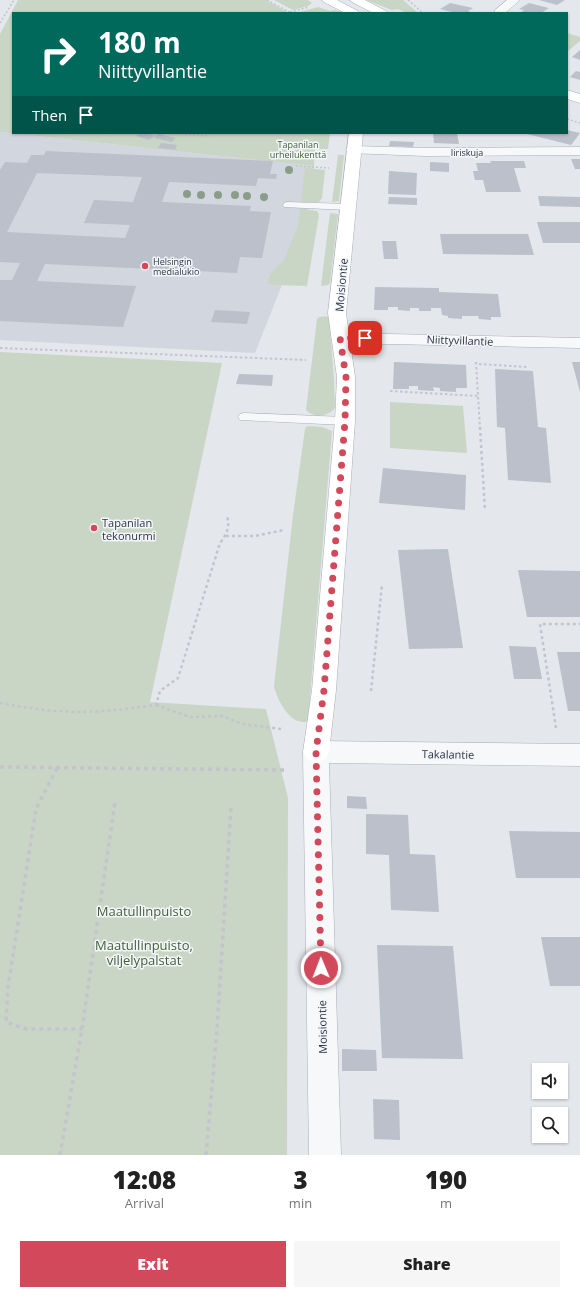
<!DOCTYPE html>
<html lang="en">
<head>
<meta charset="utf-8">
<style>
	body { margin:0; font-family:"Open Sans",sans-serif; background:#f6f6f6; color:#222; height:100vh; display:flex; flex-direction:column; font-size:15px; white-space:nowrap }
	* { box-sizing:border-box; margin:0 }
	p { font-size:13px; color:#767676 }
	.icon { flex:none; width:22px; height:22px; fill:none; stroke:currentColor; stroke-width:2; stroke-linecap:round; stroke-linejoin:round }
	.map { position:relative; height:1155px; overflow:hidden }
	.side { display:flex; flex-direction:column; background:#fff; flex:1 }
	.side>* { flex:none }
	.banner { position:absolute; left:12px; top:12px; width:556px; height:122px; border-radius:0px; box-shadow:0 1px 3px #0004; background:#00695c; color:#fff; overflow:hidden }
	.tools { position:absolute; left:532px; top:1063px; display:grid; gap:8px }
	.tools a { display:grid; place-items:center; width:36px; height:36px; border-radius:0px; background:#fff; box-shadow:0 1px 3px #0004; font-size:20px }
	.pin { position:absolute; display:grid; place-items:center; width:34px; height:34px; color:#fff; margin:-17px; border-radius:8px; box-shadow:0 2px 6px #0006 }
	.me { position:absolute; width:44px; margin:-22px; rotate:359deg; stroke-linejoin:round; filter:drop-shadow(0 0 3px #0008) }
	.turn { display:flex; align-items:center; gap:14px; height:84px; padding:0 20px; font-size:18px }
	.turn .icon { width:52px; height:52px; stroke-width:2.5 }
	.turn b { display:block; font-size:28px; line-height:34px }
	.then { display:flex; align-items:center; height:38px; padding:0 20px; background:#0003; gap:8px; font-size:15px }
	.eta { display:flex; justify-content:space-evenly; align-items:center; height:68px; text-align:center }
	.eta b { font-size:24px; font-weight:800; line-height:28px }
	.cta { display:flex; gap:8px; margin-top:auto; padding:8px 20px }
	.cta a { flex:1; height:46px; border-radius:0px; background:#d1495b; color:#fff; font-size:16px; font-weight:800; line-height:46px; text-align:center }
	.cta a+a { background:#f6f6f6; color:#222 }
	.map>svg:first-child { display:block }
</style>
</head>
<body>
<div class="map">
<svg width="580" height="1155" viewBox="0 0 580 1155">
	<rect width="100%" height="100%" fill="#e4e7ec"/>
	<path fill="#d2d6de" d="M0,132L314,166L306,224L255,353L0,340Z"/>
	<g fill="#c9d6c5">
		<path d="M18,0H266L289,13H13V133H330L328,149H315L314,166L0,132V34Z"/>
		<path d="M274,0H308L312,3L308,6L293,10Z"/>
		<path d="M366,0H403L418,13H407L398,9L392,10Z"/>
		<path d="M318,7L330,11L335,10L344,13H297Z"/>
		<path d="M567,33L580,37V41L567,52Z"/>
		<path d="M338,155H344L339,201L332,202Z"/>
		<path d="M305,168L325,170L322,198L319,202H301Z"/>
		<path d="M302,209L317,211L319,215L307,286L273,285L267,283L270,275L277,266L283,262L298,226L300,210Z"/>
		<path d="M330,213L338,214L330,283L328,285L321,286Z"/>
		<path d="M329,316L334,380L335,408C328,417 313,418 306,410L317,319L319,317Z"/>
		<path d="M0,352L222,363L150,702L266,709L288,798L287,1155H0Z"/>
		<path d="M390,402L463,406L467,453L390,448Z"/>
		<path d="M310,426L322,427L332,431L308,722C305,722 301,722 298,721C287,718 276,697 274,686L293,515L305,429L306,427Z"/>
	</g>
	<g fill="#bbc0ca" fill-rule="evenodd">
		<path d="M539,0H565L557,5Z"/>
		<path d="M450,3L473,8L468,11L472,13H456L440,9Z"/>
		<path d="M529,3L549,8L541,13H520L524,10L519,9Z"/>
		<path d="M580,50V60L572,57Z"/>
		<path d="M576,71L580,72V80L570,77Z"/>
		<path d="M567,130L580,133L571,145L527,134L567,133Z"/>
		<path d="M140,133H147L155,136L149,140L136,136Z"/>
		<path d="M433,133H457L459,144L434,143Z"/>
		<path d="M158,134L176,138L172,142L154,138Z"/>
		<path d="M390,141L414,142L413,147L389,146Z"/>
		<path d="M161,143L177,145L175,150L158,148Z"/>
		<path d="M46,151L273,161L270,174H277L276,179L258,178L256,186L169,182L162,202L251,206L250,211L271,212L262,258L240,257L237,273L45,264L37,281L136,286L123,327L0,321V280H12L20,263L0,262V170L5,162L27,163L31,155H44ZM37,173L142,177L133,202L94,200L84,223L130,225L125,238L7,232Z"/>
		<path d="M571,159H580V169H575Z"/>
		<path d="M490,161H524L526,168H514L521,192H486L483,180H475L473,171H478L476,163H491Z"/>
		<path d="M430,162L449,163V172L430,171Z"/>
		<path d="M389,171L417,173L416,195L388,194Z"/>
		<path d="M538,196L580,197V207L540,206Z"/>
		<path d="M389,197L417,198V205L388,204Z"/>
		<path d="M537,222H580V243H543Z"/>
		<path d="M440,234H528L534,255L443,254Z"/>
		<path d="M382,241H396L398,259H384Z"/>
		<path d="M375,287L439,288V292L498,294L501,317H491V320L479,319L478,316H462V319L448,318V316L442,315L441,308H431V311H419V308H410V311L398,310V307H388V310H374Z"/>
		<path d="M215,310L250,312L247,324L211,322Z"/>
		<path d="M394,362L466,365L467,388H456V392L440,391V388L433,387L434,391L418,390V386H409V389H393Z"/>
		<path d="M572,362H580V392Z"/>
		<path d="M495,369L533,371L538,427L546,428L551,483L508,480L505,428L497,427Z"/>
		<path d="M239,374L273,375L272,386L236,384Z"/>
		<path d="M383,468L466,475L465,510L379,503Z"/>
		<path d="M448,549L463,648L409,649L398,550Z"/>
		<path d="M518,570L580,571V617H527Z"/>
		<path d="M509,646L536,647L542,679H514Z"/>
		<path d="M557,652H580V711H568Z"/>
		<path d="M347,796L366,797L367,809L347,808Z"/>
		<path d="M366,814L408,815L410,854L435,855L439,912L391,910L389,855L366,854Z"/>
		<path d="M509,831L580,832V878H516Z"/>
		<path d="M541,937H580V986H550Z"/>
		<path d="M377,945L453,946L463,1059L382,1058Z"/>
		<path d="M342,1049L376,1050L377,1071H342Z"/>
		<path d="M373,1099L399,1100L400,1140L374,1139Z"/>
	</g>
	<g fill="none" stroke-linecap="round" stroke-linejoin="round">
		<defs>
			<g id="lane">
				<path d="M287,202L348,204L352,207L348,210L284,207L283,205L284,203Z"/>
				<path d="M244,413L345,417L349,418L351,421L349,424L345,425L240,420L238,417L240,414Z"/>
			</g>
			<g id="street">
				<path d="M507,0H520L505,13H494L495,10Z"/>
				<path d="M353,146L426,148L580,147V155L426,156L348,153L346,150L348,147Z"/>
				<path d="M340,333L580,338V348L340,343L334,342L331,338L334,334Z"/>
				<path d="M316,741L580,744V766L329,763L341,1155H309L303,752L307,745Z"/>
			</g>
			<path id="secondary" d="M349,133H363L346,313L355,377V421L336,690L329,752L325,759L316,763L307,759L303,752L312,690L335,421L337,377L328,313Z"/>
			<g id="primary">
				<path d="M322,0H337L358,11L360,13H345L324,2Z"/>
				<path d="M350,0H365L386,11L388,13H373L352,2Z"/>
				<path d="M567,90L580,94V103L567,99Z"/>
			</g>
		</defs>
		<use href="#lane" stroke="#a9aeb7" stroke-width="1"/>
		<use href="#street" stroke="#a9aeb7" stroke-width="1"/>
		<use href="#secondary" stroke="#a9aeb7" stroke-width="1"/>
		<use href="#primary" stroke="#a3abb8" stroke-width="1"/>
		<g stroke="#c2c5cb" stroke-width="1.5" stroke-dasharray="2 2" stroke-linecap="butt">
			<path d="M267,0L291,13"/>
			<path d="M408,0L423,13"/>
			<path d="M290,12L309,7"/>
			<path d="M0,23L14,0"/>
			<path d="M567,119L580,123"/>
			<path d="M173,133L210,136"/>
			<path d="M296,166L329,168"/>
		</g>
		<g stroke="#c2c5cb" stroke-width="2" stroke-dasharray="2.5 2.5" stroke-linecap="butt">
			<path d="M0,348L306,360"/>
			<path d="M476,362L480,428"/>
			<path d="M479,364L527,367"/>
			<path d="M390,391L478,396"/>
		</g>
		<g stroke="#c2c5cb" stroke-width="2.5" stroke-dasharray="3 3" stroke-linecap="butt">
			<path d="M480,427L485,511"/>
			<path d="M226,536H255L284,530"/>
			<path d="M371,691L382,585"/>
			<path d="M0,703C19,706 38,710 58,711C91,714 123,709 156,705L160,691L178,678L220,543C227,534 230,527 227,516"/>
			<path d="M156,705L190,717L222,716L242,724L281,729"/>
			<path d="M556,728L540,624H580"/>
		</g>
		<g stroke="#c2c5cb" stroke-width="3.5" stroke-dasharray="4 4" stroke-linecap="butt">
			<path d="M0,767L287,770"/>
			<path d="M57,768L36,809L8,987L6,1022L26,1029H82"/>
			<path d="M60,1155L82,1029L115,802"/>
			<path d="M206,1155L217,1029L231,806"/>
		</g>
		<use href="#lane" fill="#f7f8fa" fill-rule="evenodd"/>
		<use href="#street" fill="#f7f8fa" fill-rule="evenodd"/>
		<use href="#secondary" fill="#fff" fill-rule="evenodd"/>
		<use href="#primary" fill="#fff" fill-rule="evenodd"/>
	</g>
	<g fill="#899d89">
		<circle cx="289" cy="170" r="4"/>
		<circle cx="187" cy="194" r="4"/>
		<circle cx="201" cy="195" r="4"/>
		<circle cx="218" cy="195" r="4"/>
		<circle cx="235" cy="195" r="4"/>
		<circle cx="247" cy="196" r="4"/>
		<circle cx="264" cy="197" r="4"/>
	</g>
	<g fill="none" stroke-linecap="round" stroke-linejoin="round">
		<path stroke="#d1495b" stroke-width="7" stroke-dasharray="0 12.6" d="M321,968L316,752L324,690L345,421L346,377L340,338H365"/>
	</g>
	<g fill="#d1495b" stroke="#f4f6f9" stroke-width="1.5">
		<circle cx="145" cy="266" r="4"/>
		<circle cx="94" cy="528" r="4"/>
	</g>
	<g text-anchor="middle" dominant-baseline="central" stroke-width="3" stroke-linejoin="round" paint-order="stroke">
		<g font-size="9" fill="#3f6138" stroke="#f4f6f9">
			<text x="298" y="144">Tapanilan<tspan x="298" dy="10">urheilukenttä</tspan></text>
		</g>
		<g font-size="9" fill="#2b3445" stroke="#f4f6f9">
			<text x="467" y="152">Iiriskuja</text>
		</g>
		<g font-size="9" fill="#2b3445" stroke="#f4f6f9" text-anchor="start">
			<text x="153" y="261">Helsingin<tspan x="153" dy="10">medialukio</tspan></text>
		</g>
		<g font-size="11" fill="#2b3445" stroke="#f4f6f9">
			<text transform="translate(341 285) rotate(-85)">Moisiontie</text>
			<text transform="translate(460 340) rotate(2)">Niittyvillantie</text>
			<text transform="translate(448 754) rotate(1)">Takalantie</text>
			<text transform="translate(322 1027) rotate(-91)">Moisiontie</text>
		</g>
		<g font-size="11" fill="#2b3445" stroke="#f4f6f9" text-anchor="start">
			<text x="102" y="522">Tapanilan<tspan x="102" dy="13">tekonurmi</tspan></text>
		</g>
		<g font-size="13" fill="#3f6138" stroke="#f4f6f9">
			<text x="144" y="911">Maatullinpuisto</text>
			<text x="144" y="945">Maatullinpuisto,<tspan x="144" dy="15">viljelypalstat</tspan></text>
		</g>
	</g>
</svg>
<div class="tools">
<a><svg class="icon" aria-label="sound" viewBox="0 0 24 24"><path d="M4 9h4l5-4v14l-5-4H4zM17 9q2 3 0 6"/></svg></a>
<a><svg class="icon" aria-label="search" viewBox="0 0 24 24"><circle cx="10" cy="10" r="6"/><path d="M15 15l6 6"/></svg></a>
</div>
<div class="pin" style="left:365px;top:338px;background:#d93025"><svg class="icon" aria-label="arrive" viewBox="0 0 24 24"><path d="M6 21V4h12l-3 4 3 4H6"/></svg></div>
<svg class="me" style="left:321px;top:968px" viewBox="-20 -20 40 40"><circle r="17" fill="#d1495b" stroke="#fff" stroke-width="3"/><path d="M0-11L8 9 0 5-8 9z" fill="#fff"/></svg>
<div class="banner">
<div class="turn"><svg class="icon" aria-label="right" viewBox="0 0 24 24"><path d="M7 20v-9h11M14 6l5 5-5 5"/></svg><div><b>180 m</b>Niittyvillantie</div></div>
<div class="then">Then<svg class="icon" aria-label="arrive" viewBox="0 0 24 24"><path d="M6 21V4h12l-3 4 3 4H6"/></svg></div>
</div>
</div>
<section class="side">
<div class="eta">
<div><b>12:08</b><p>Arrival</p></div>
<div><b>3</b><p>min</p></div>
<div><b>190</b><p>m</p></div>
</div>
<div class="cta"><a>Exit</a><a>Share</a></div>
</section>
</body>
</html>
